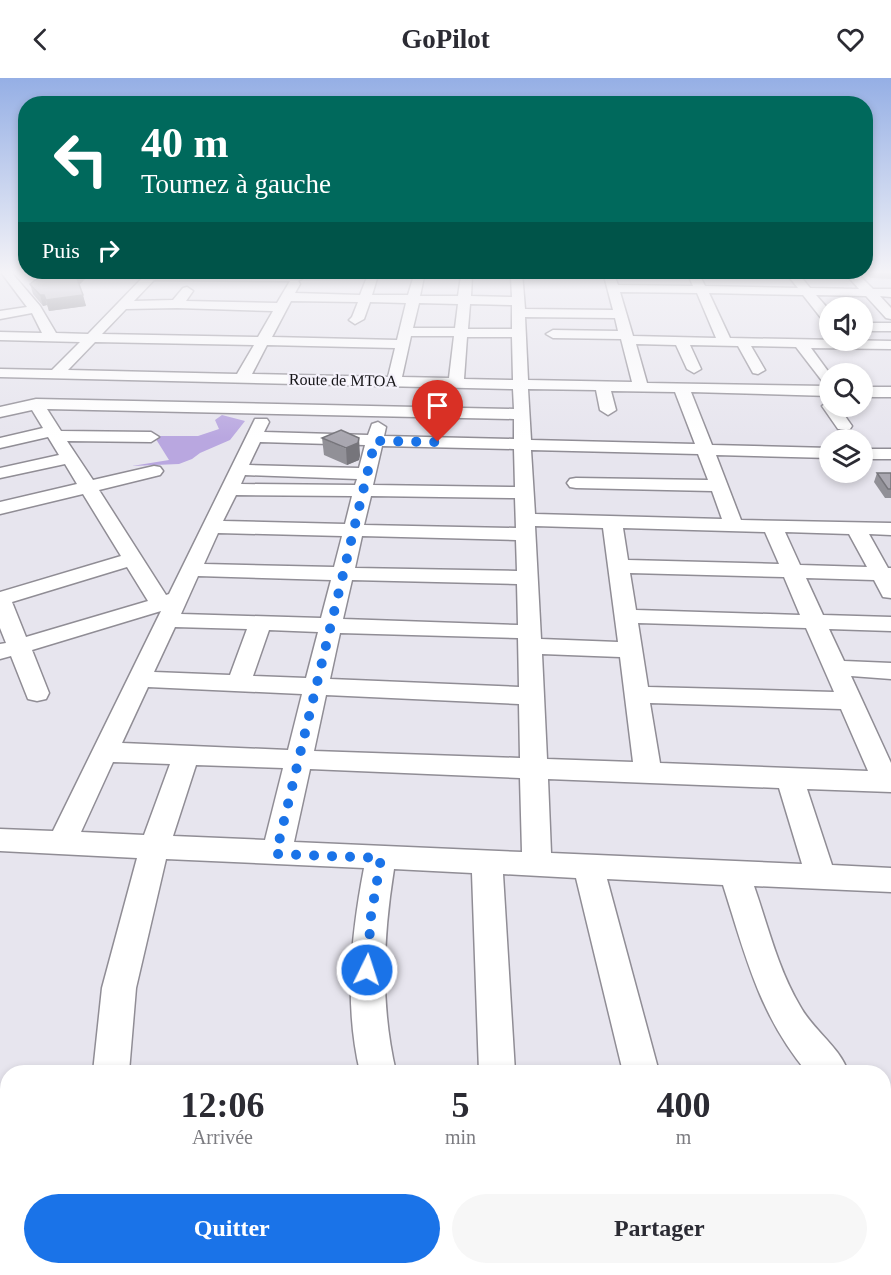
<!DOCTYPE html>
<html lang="fr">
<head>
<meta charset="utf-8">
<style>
	body { margin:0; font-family:"Times New Roman",serif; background:#f7f7f7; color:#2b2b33; height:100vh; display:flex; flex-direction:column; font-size:22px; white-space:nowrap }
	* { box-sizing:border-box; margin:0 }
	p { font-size:20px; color:#7c7c81 }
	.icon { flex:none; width:33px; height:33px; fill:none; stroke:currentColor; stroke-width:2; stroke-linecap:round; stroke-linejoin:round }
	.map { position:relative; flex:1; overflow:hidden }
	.side { position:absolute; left:0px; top:987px; width:891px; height:210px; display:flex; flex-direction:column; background:#fff; border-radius:24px 24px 0 0; box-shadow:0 3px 9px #0003 }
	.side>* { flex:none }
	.guide { position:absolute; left:18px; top:18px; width:855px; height:183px; border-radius:24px; box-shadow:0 3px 9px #0003; background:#00695c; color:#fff; overflow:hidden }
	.controls { position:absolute; left:819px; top:219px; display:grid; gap:12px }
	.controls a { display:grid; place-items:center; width:54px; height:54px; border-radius:50%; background:#fff; box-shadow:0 3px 9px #0003; font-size:30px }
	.pin { position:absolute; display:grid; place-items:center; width:51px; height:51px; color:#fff; margin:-62px -26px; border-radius:50% 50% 50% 0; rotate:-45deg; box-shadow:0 0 6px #0007 }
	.pin .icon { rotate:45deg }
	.me { position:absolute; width:66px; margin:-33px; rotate:4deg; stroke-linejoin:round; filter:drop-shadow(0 0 4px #0008) }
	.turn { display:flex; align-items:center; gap:21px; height:126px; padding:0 24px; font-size:27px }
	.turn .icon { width:78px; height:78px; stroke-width:2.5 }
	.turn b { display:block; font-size:42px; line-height:51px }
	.then { display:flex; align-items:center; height:57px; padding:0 24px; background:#0003; gap:12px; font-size:22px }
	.eta { display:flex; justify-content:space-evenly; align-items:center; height:102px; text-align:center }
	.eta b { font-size:36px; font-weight:700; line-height:42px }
	.cta { display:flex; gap:12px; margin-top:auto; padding:12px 24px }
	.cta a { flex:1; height:69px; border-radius:36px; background:#1a73e8; color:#fff; font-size:24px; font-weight:700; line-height:69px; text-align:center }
	.cta a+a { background:#f7f7f7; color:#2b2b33 }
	header { display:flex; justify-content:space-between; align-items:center; height:78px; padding:0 24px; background:#fff; font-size:27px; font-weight:700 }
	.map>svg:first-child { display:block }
</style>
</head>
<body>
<header><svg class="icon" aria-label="back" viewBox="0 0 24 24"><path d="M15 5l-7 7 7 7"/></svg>GoPilot<svg class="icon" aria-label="heart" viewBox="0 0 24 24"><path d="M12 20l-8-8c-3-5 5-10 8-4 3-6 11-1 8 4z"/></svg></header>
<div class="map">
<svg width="891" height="1197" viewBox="0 0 891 1197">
	<rect width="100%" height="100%" fill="#e7e5ee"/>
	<path fill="#b9a7e0" d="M222,337L245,343L230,362L200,375L192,381L179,386L132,388L169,382L154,358H198L219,351L215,342Z"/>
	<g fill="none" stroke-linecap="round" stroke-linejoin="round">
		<defs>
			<g id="minor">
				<path d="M0,193H10L40,228L56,255L88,256L148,194L297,197L303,200L298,203L300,206L295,215L360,217L369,194H379L372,217H408L415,194H425L420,218H458L461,198L452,196L451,194H522L525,231L613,232L603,194H613L618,207L693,208L687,194H698L705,208L798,210L785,194H797L810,210L859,211L844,194H856L873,211H891V219L880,218L891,230V241L886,240L866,218L816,217L830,233V246L825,245L803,217L709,215L730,260L891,263V271L811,270L830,296V318L691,314L712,367L830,370V380L716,377L741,442L891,445V457L869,456L888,490H891V520L883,519L874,502L806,500L823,537L891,539V553L829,551L844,583L891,585V601L851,598L891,685V714L807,711L832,787L891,790V814L754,808C768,848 778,891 800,928C813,952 840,969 848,994H807C759,937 745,876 723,807L607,801L659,994H623L576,800L503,796L515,994H479L472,795L394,791C383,860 380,926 396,994H360C344,926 351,858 364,790L166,781L136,910L129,994H93L102,910L137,780L0,773V751L53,753L161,533L32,572L49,615L46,621L37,623L28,621L11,578L0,581V566L6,565L0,550V514L121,478L83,416L0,436V424L77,406L65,386L0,400V390L59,377L48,359L0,370V360L43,350L32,332L0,339V329L36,321L514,331L513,311L0,299V291L52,292L80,264L0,262V254L42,255L32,235L0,241V233L27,229ZM472,198H511L512,219L471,218ZM154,202L290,203L277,225L186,223L193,213L187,209L183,210L173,222L134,223ZM620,214L697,215L716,260L633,258ZM291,223L358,224L352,239L349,242L355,246L364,241L370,224L406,225L397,262L272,259ZM419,225L458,226L455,250H413ZM470,226L512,227V251H468ZM177,230L273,233L258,259L102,256L126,231ZM525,239L615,240L618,253L553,252L546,256L553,260L621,261L632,304L528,302ZM411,258H454L449,300L402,299ZM467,259H512L513,302L464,301ZM95,264L254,267L237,296L68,292ZM636,266L676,267L687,291L694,295L701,291L690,267L738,268L753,295L758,296L765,292L751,268L796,269L826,308L647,305ZM267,267L395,270L388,299L252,296ZM528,311L596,312L600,332L608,337L616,332L611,313L675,314L695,366L531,362ZM47,331L514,341V361L384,358L386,349L378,344L372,346L368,357L264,354L269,344L267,341H255L169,516L166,517L99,412L160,397L163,393L160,389L154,388L93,402L67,363L151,364L159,359L151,354L61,353ZM260,364L365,367L359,390L249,387ZM382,368L514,371L515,409L373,407ZM531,372L698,376L708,402L576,400L570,401L567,405L570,409L576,410L712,413L722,441L535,436ZM245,397L357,401L355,407L241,406ZM236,417L352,418L345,446L223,443ZM371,418L515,420L516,450L364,447ZM535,448L603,450L618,564L541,561ZM623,450L765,454L779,486L628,482ZM785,454L849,456L867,489L800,487ZM218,455L342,458L334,489L204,486ZM362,458L516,462L517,493L355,490ZM127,489L148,523L26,559L12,524ZM630,495L784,499L800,537L636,532ZM198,498L331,502L321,540L181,536ZM352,502L517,506L518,547L343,541ZM638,545L806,550L834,614L648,609ZM175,549L247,551L230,597L154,594ZM269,552L318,554L306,600L253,598ZM340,555L518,560L519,609L330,601ZM542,576L620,579L633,684L547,681ZM148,609L302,616L288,672L122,665ZM326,617L519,626L520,680L314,673ZM650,625L841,631L868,693L660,685ZM113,684L170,686L144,757L81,754ZM196,687L283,690L265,762L173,758ZM310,691L520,700L522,774L294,764ZM548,701L779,710L802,786L551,775Z"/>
				<rect x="862" y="245" width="29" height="8"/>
				<rect x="862" y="309" width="29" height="10"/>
				<path d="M830,323V328H838L852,348L850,351H838L822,328Z"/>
				<rect x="862" y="371" width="29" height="10"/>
				<path d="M0,1023L8,1026V1067L0,1064Z"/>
				<path d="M884,1042L891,1045V1089L884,1086Z"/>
				<path d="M8,1174V1190H42L44,1197H2L0,1190Z"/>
				<path d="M93,1190H135L136,1197H94Z"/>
				<path d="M414,1190H456L458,1197H416Z"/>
				<path d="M630,1190H672L673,1197H631Z"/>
				<path d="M821,1190H863L866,1197H824Z"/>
			</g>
		</defs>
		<use href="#minor" stroke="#908d95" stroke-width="3"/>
		<use href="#minor" fill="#fff" fill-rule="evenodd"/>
	</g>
	<g fill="#919097">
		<path d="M866,193H891V201L871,200L864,194Z"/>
		<path d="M86,200L79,207L86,228L49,233L47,227L43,228L33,216L30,206Z"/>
		<path d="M322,360L360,377L359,382L347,387L324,377Z"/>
		<path d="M877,395H891V420H885L874,404Z"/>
	</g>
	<g fill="#76757b">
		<path d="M81,194H85L86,200L78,208L76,198Z"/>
		<path d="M40,217H44L47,227L43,228Z"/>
		<path d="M83,217L86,228L49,233L46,222Z"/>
		<path d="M359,360L360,377L359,382L347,387L346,370Z"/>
	</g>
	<g fill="#a9a7b0" stroke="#76757b" stroke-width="1.5">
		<path d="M871,193H891V195H873Z"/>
		<path d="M45,194H81L76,198L83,217L46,222L44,217H40L30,206Z"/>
		<path d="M341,352L359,360L358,365L346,370L322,360Z"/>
		<path d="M877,395H891V411H888Z"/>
	</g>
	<linearGradient id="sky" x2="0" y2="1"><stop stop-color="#95afe5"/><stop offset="0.54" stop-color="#f4f3f7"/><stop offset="1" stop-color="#f4f3f7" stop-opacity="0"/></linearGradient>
	<rect width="891" height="360" fill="url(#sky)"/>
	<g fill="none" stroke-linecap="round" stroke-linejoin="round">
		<path stroke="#1a73e8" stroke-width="10" stroke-dasharray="0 18" d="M367,892L371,838L381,780L276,776L375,363L438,364"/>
	</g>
	<g text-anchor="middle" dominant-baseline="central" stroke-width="4.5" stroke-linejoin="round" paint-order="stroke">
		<g font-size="16" fill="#151417" stroke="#f5f2fb">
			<text transform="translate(343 302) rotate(1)">Route de MTOA</text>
		</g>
	</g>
</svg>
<div class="controls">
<a><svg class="icon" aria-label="sound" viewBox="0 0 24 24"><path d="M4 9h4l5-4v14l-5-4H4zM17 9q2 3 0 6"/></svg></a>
<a><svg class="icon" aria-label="search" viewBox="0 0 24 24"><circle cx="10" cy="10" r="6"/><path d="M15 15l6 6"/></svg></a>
<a><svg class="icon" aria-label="layers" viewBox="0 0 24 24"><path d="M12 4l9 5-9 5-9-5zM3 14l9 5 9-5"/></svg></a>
</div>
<div class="pin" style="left:438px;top:364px;background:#d93025"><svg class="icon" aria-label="arrive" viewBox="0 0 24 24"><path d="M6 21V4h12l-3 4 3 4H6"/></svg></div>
<svg class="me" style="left:367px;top:892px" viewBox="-20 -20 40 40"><circle r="17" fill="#1a73e8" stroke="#fff" stroke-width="3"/><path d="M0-11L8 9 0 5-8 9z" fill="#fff"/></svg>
<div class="guide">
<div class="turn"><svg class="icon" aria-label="left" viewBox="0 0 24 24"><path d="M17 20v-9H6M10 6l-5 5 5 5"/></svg><div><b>40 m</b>Tournez à gauche</div></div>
<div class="then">Puis<svg class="icon" aria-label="right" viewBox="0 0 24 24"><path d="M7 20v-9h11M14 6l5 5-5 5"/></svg></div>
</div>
<section class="side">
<div class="eta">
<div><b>12:06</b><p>Arrivée</p></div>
<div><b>5</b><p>min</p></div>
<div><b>400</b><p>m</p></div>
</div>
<div class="cta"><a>Quitter</a><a>Partager</a></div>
</section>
</div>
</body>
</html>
